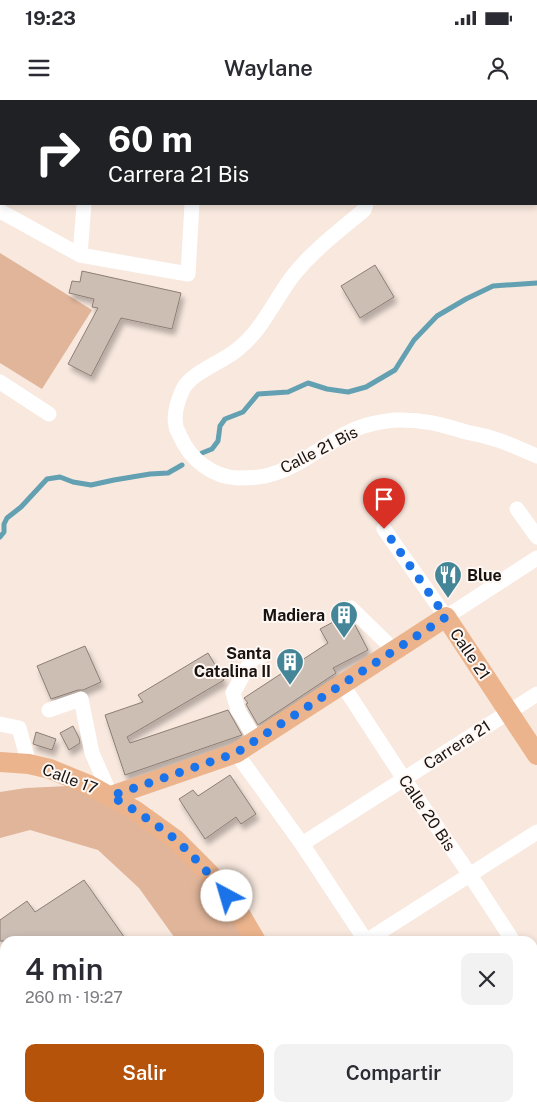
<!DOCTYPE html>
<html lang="es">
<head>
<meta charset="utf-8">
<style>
	body { margin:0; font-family:"Public Sans",sans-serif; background:#f2f2f3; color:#2b2b33; height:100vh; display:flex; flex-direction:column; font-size:19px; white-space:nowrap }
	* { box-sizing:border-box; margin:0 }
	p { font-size:16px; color:#7c7c81 }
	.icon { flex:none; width:28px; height:28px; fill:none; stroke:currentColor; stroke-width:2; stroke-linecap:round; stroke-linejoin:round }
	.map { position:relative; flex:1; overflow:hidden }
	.side { position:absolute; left:0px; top:836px; width:538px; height:176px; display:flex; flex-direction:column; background:#fff; border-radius:15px 15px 0 0; box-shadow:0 2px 8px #0003 }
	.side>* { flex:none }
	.top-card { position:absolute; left:0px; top:0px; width:538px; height:105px; box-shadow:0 2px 8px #0003; background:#202124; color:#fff; overflow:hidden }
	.pin { position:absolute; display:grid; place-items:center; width:42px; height:42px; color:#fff; margin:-51px -21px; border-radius:50% 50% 50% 0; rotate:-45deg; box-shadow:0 0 5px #0007 }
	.pin .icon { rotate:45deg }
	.me { position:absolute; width:55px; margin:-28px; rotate:321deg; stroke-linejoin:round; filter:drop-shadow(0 0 4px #0008) }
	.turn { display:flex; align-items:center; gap:18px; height:105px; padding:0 25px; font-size:22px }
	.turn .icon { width:65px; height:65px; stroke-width:2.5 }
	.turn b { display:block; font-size:35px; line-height:42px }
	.round { display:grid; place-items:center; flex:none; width:52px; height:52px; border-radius:10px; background:#f2f2f3 }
	.headline { display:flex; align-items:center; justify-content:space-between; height:85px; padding:0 25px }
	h1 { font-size:30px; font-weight:600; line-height:38px }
	.primary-button { display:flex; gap:10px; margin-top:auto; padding:10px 25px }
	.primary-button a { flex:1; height:58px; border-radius:10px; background:#b45309; color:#fff; font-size:20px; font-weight:600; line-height:58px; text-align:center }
	.primary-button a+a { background:#f2f2f3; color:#2b2b33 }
	.status { display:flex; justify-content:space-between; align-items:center; height:35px; padding:0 25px; background:#fff; direction:ltr }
	.status svg { height:14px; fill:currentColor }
	header { display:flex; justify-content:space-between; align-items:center; height:65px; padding:0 25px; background:#fff; font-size:22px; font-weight:600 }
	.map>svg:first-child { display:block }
</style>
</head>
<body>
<div class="status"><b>19:23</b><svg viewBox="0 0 49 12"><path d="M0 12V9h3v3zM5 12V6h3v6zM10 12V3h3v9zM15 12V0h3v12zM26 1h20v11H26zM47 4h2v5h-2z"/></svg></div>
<header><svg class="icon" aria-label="menu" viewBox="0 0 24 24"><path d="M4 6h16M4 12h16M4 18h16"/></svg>Waylane<svg class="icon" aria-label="person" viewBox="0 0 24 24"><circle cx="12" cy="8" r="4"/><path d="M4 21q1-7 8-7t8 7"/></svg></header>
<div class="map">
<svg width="537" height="1012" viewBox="0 0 537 1012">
	<defs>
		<filter id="shadow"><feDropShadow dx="3" dy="5.5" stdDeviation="2.5" flood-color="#0004"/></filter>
	</defs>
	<rect width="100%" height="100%" fill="#f8e8de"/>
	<g fill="#e0b59a">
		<path d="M0,153L92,210L42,289L0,263Z"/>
		<path d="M89,685L175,739L256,841H177L139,788L98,750L30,730L0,738V692L26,688Z"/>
		<path d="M234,1008H422L436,1012H233Z"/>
	</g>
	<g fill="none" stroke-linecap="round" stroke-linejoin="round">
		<g stroke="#62a0b2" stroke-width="5">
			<path d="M202,353L212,349L218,341L220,326L225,319L243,312L258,294L288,292L308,283L327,289L348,292L366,287L395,270L414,240L437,216L466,199L493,186L537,183"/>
			<path d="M0,437L4,432V424L7,418L21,407L47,379L60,377L73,382L91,385L114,380L150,374L168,373L182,365"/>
		</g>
	</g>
	<g fill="#cdbeb4" stroke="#8c7e75" filter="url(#shadow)">
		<path d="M375,165L394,197L360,218L341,186Z"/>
		<path d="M82,171L181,193L172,229L121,218L91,276L68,264L98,208L92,207L94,199L69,193L72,181L80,182Z"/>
		<path d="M349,519L355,525L368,550L333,568L336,573L258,625L247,606L246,604L248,603L244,598L328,543L320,529L335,521L340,522Z"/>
		<path d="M85,546L101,582L83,590H78L51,599L37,566Z"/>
		<path d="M208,553L224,580L127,637L130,643L228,610L242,635L125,675L105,615L143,602L138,595Z"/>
		<path d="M73,626L79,638L80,643L69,650L60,633Z"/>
		<path d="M36,632L56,639L52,650L33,644Z"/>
		<path d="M230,675L256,714L241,724L236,717L205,739L179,699L193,690L198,696Z"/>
		<path d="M84,780L127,841H0V820L27,801L35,812Z"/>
	</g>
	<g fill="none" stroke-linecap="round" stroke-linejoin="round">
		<g stroke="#fff" stroke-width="15">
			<path d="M91,1V0"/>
			<path d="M198,1V0"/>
			<path d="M251,1V0"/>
			<path d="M491,1V0"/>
			<path d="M366,104L364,110C339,131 312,151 292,177C274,201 262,230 238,249C223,262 192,272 183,289C178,300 173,314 176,326C176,329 179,333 180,336C190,359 212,377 238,378C249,378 261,378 272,374C294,368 315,352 335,340C340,337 346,333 351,331C363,325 382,321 395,320C422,319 440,324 466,332C474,334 483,335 491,338C507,342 522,350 537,356"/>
			<path d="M0,111L80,155L188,174L192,104"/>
			<path d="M80,155L84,104"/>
			<path d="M0,282L49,314"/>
			<path d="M517,409L537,437"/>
			<path d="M384,429L446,517L537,458"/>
			<path d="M340,513L351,508L394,550"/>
			<path d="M342,584L404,679L470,775L513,841"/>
			<path d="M49,610L81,599L92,653L111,696"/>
			<path d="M0,624L19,628L29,664"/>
			<path d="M256,640L238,610L233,593L252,559L263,555"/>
			<path d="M236,653L302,744L366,841"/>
			<path d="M302,744L537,594"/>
			<path d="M366,841L537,732"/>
			<path d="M532,871L537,878"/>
			<path d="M484,1008L490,1012"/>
			<path d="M337,1012L344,1008"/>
		</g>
		<g stroke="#ecb48c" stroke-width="20">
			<path d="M0,662L29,664L50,669L89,685L136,711L175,739L209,773L236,807L256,841"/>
			<path d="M111,696L236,653L446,517L537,655"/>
			<path d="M422,1008L436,1012"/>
			<path d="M289,1012V1008"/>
		</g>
	</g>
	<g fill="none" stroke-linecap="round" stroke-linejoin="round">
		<path stroke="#1a73e8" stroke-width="9" stroke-dasharray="0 16.2" d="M227,796C211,776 194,756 175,739C155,723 133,709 111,696L236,653L446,517L384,429"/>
	</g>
	<defs>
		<symbol id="restaurant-pin" viewBox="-11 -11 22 30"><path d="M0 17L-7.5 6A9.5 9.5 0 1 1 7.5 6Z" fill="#448698" stroke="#fef7f3"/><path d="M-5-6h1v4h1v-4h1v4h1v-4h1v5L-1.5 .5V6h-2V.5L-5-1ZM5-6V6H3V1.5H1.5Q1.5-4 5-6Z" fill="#fff"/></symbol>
		<symbol id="building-pin" viewBox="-11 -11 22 30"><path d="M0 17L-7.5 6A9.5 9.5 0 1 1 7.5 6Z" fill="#448698" stroke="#fef7f3"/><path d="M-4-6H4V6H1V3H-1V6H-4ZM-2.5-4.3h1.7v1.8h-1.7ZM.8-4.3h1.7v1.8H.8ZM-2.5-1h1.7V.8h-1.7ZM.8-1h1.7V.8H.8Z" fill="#fff"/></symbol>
	</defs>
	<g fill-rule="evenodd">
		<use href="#restaurant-pin" x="432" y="459" width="32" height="43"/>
		<use href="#building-pin" x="328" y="499" width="32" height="43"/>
		<use href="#building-pin" x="274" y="546" width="32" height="43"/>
	</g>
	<g text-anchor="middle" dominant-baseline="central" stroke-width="4" stroke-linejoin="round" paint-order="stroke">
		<g font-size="16" fill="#18130f" stroke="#fef7f3">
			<text transform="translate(319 350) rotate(-27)">Calle 21 Bis</text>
			<text transform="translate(470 554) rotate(56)">Calle 21</text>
			<text transform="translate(457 645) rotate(-33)">Carrera 21</text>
			<text transform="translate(70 679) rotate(21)">Calle 17</text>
			<text transform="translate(427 713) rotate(56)">Calle 20 Bis</text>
		</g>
		<g font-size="16" font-weight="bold" fill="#18130f" stroke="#fef7f3" text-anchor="end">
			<text x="467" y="475" text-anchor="start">Blue</text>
			<text x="325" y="515">Madiera</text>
			<text x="271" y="553">Santa<tspan x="271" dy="18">Catalina II</tspan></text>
		</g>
	</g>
</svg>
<div class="pin" style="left:384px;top:429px;background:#d93025"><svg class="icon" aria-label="arrive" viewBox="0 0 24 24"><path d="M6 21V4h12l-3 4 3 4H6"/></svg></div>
<svg class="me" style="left:227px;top:796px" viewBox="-20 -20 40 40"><circle r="19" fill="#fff"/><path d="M0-13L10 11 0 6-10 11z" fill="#1a73e8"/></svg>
<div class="top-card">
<div class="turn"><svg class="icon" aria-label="right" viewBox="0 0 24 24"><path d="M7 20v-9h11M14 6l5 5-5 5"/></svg><div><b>60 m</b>Carrera 21 Bis</div></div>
</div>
<section class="side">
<div class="headline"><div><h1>4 min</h1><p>260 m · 19:27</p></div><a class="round"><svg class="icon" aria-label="close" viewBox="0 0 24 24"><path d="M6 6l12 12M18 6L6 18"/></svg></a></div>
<div class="primary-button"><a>Salir</a><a>Compartir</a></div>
</section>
</div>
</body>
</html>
